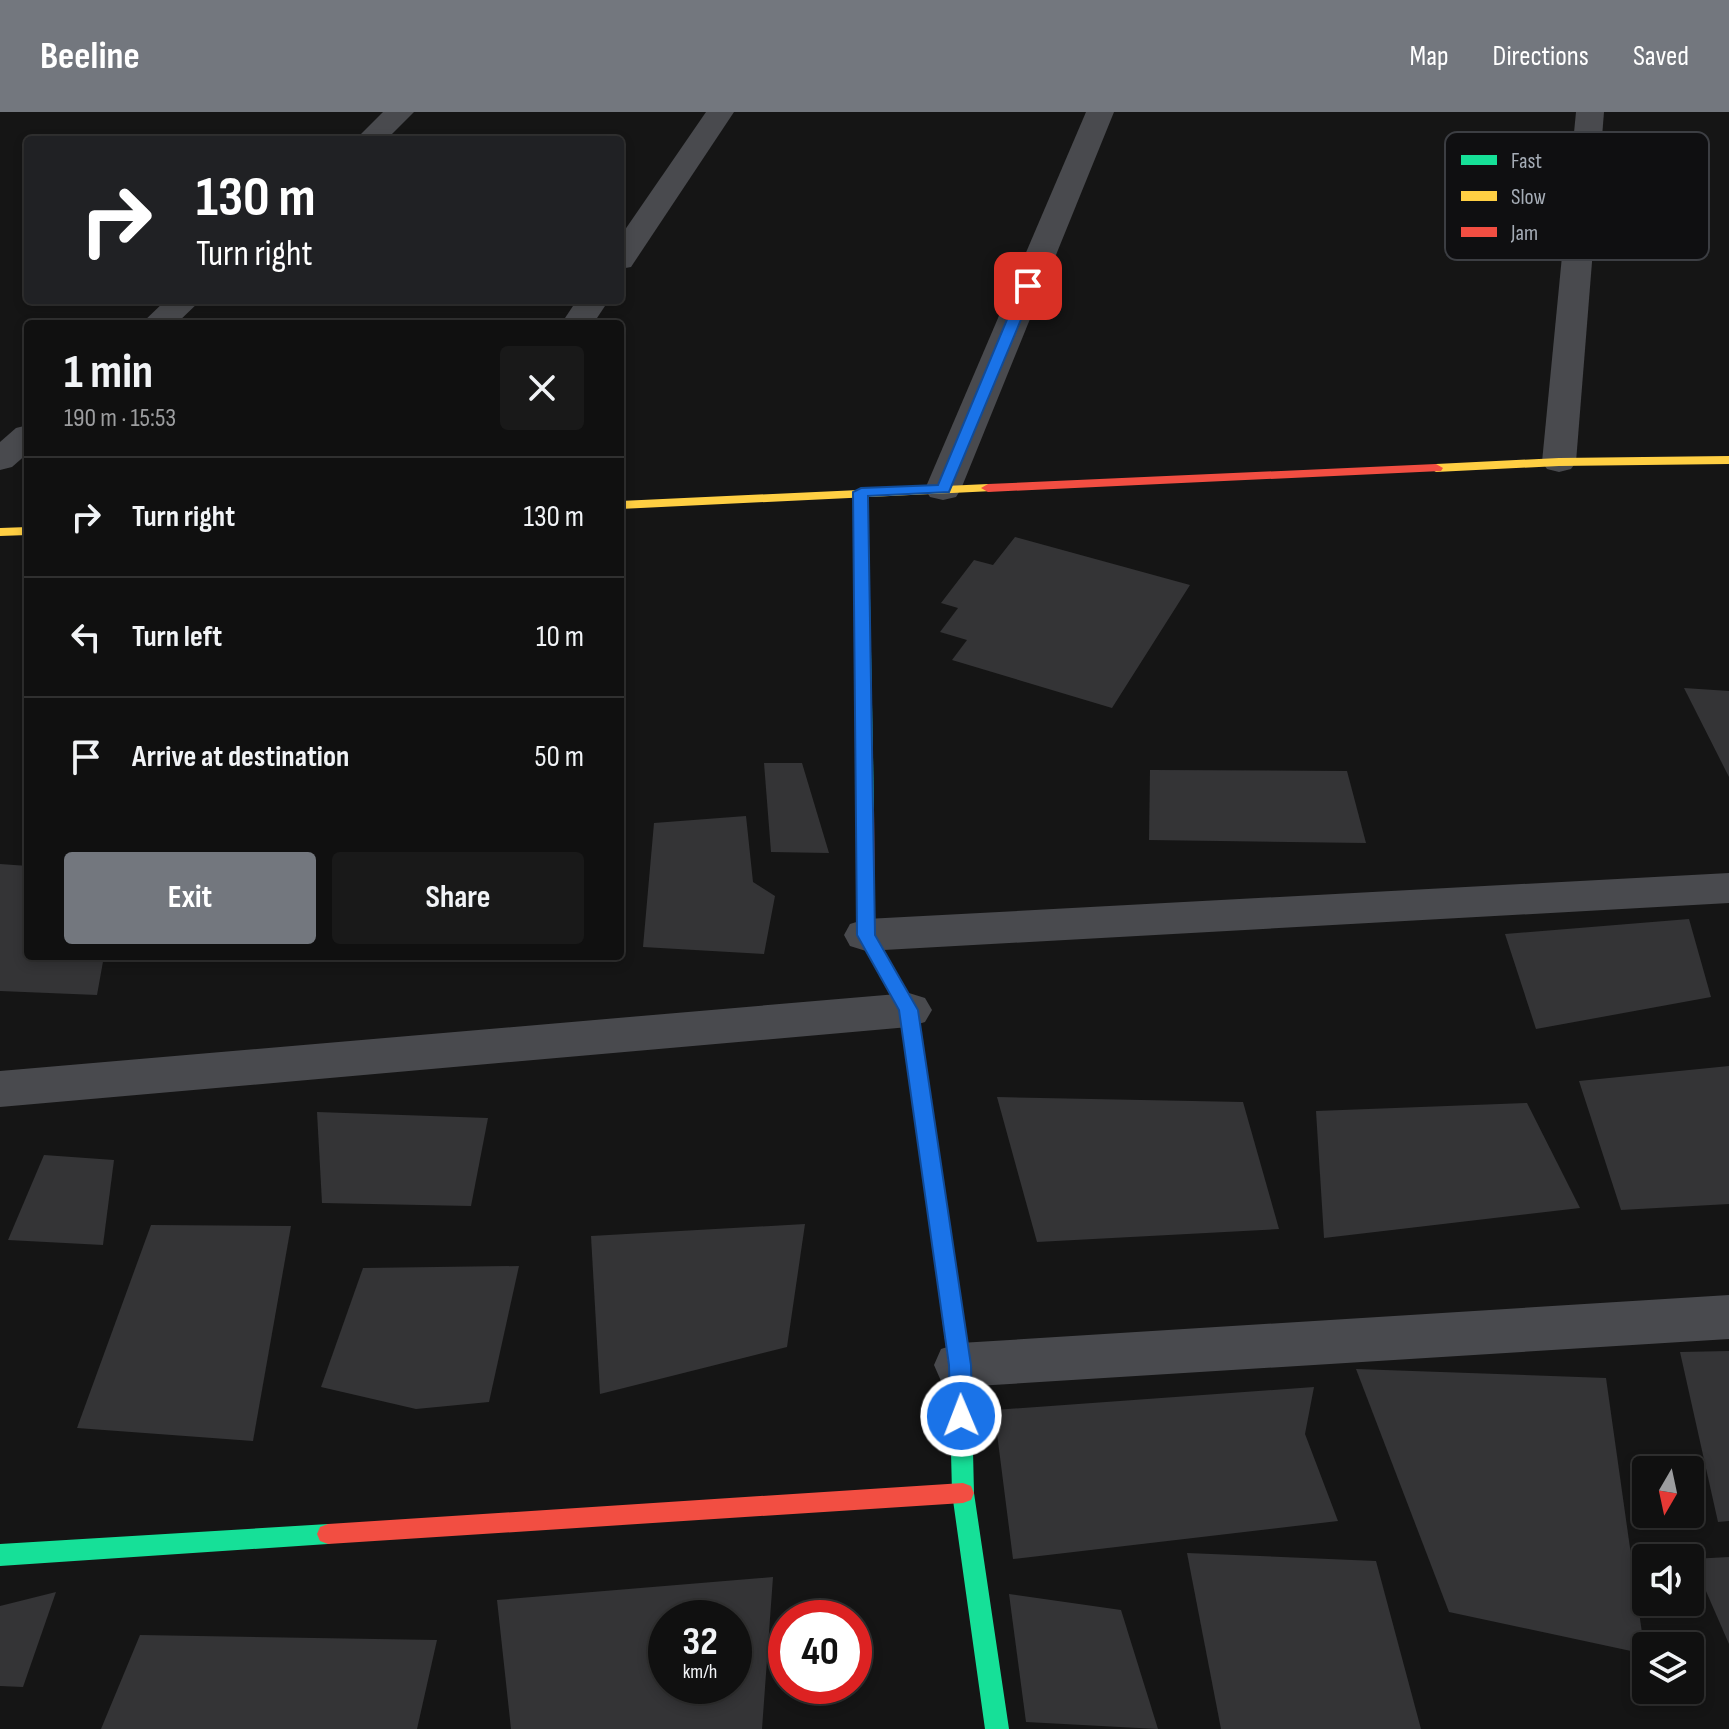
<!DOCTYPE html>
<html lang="en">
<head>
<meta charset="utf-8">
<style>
	body { margin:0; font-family:"Sofia Sans Condensed",sans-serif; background:#191919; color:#f1f3f6; height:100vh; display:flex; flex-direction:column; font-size:30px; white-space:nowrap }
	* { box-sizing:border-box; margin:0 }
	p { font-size:26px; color:#9c9d9f }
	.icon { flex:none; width:44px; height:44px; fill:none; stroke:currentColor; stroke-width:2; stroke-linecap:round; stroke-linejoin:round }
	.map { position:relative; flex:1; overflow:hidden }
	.drawer { position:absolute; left:24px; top:208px; width:600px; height:640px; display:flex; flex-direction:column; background:#101010; border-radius:8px; box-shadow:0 4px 12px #0003,0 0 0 2px #303030 }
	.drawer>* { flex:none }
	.top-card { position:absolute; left:24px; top:24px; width:600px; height:168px; border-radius:8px; box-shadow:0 4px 12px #0003,0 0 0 2px #303030; background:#202124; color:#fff; overflow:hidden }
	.needle { width:52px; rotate:189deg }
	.tools { position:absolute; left:1632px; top:1344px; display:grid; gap:16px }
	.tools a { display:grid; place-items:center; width:72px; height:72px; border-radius:8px; background:#101010; box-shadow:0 4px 12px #0003,0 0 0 2px #303030; font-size:40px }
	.speed { position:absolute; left:648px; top:1488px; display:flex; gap:16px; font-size:40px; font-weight:700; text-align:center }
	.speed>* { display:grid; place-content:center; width:104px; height:104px; border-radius:50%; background:#101010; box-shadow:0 4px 12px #0003,0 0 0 2px #303030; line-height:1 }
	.speed small { font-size:20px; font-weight:400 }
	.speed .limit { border:12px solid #d22; background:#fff; color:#111 }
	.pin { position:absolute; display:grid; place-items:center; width:68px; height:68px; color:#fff; margin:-34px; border-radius:16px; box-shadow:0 4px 12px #0006 }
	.me { position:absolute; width:88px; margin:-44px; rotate:359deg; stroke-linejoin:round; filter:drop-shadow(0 0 6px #0008) }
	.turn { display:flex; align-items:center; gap:28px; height:168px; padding:0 40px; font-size:36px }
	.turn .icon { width:104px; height:104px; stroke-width:2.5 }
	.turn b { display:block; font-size:56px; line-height:68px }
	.round { display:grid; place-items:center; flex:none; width:84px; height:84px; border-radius:8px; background:#191919 }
	.head { display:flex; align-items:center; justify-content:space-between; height:136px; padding:0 40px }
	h1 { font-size:48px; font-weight:700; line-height:60px }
	.button { display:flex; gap:16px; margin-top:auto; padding:16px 40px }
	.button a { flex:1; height:92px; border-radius:8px; background:#73777e; color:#fff; font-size:32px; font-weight:700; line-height:92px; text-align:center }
	.button a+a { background:#191919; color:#f1f3f6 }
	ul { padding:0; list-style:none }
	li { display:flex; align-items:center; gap:24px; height:120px; padding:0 40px; border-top:2px solid #303030 }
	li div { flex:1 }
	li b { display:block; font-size:30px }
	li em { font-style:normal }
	header { display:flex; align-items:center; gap:48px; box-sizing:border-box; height:112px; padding:0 40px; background:#73777e; color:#fff }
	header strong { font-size:38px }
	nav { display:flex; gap:44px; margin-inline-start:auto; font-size:28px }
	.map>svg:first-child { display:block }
</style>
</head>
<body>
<header>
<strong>Beeline</strong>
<nav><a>Map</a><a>Directions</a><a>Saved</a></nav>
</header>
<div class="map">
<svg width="1729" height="1617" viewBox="0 0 1729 1617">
	<rect width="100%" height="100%" fill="#151515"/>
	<g fill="#343436" fill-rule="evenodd">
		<path d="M1015,425L1190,473L1112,596L952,548L967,528L940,520L958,496L941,491L974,448L993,453Z"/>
		<path d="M1684,576L1729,579V665Z"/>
		<path d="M764,651H802L829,741L771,740Z"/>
		<path d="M1150,658L1347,659L1366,731L1149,728Z"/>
		<path d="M746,704L753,770L775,784L764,842L643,835L654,711Z"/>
		<path d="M0,752L28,754V844H104L97,883L0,879Z"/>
		<path d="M1689,807L1711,885L1536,917L1505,822Z"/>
		<path d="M1729,954V1092L1621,1098L1579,969Z"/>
		<path d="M997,985L1243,990L1279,1117L1037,1130Z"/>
		<path d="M1527,991L1580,1096L1324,1126L1316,999Z"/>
		<path d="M317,1000L488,1006L471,1094L322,1091Z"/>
		<path d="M44,1043L114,1048L103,1133L8,1128Z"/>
		<path d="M805,1112L787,1235L600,1282L591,1124Z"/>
		<path d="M151,1113L291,1114L253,1329L77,1316Z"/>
		<path d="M519,1154L489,1290L416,1297L321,1275L363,1156Z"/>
		<path d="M1729,1239V1409L1718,1410L1680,1240Z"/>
		<path d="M1356,1257L1606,1266L1645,1542L1449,1500Z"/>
		<path d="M1314,1275L1305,1322L1338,1409L1013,1447L994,1298Z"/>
		<path d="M1187,1441L1376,1449L1421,1617H1221Z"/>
		<path d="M1729,1445V1532L1692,1447Z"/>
		<path d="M773,1465L762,1617H511L497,1488ZM666,1506H734V1574H666Z"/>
		<path d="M56,1480L23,1575L0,1574V1494Z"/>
		<path d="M1009,1482L1121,1498L1158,1617L1026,1610Z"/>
		<path d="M140,1523L437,1528L417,1617H101Z"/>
	</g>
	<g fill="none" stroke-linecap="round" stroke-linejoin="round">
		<g fill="#494a4e" fill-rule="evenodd">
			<path d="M383,0H414L386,28H355Z"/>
			<path d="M706,0H734L631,155L620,157V125Z"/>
			<path d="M1086,0H1114L961,377L956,385L943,388L930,385L925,377Z"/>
			<path d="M1576,0H1604L1576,350L1571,357L1559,360L1547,357L1542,350Z"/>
			<path d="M166,188H201L176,212H141Z"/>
			<path d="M577,188H609L593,212H561Z"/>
			<path d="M28,313V341L12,355L0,358V330L16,316Z"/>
			<path d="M1729,761V791L866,839L850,834L844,823L850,812L866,807Z"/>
			<path d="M909,881L925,886L932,898L925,910L909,915L0,995V959Z"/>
			<path d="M1729,1183V1227L960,1275L941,1269L934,1253L941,1237L960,1231Z"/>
		</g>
		<g fill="#16e098" fill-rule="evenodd">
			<path d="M861,376L868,380L874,697L865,703L856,697L854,380Z"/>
			<path d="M960,1248L968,1251L971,1257L974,1381L1009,1617H985L952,1381L949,1257L952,1251Z"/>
			<path d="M328,1412L336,1415L339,1422L336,1429L328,1432L0,1454V1432Z"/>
		</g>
		<g fill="#ffcf43" fill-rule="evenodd">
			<path d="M1729,344V352L1559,354L1436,360L1429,356L1436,352L1559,346Z"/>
			<path d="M988,372L995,376L993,379L620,397V389Z"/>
			<path d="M28,415V423L0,424V416Z"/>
		</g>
		<g fill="#f24e42" fill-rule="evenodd">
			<path d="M1436,352L1443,356L1441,359L988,380L981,376L988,372Z"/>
			<path d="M865,691L874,697L875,823L918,898L971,1257L968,1263L960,1266L952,1263L949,1257L900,898L857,823L856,697Z"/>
			<path d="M963,1371L971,1374L974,1381L971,1388L963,1391L328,1432L320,1429L317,1422L320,1415L328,1412Z"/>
		</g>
	</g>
	<path fill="#1a73e8" stroke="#114b97" stroke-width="2" d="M1028,170L1035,174L949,380L868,384L875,823L918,898L971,1253L972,1304L969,1311L961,1314L953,1311L950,1304L949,1253L899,898L857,823L853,380L861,376L938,373L1021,174Z"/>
	<rect x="1445" y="20" width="264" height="128" rx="12" fill="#0f0f11" stroke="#3c3e43" stroke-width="2"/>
	<rect x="1461" y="43" width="36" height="10" fill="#16e098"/>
	<rect x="1461" y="79" width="36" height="10" fill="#ffcf43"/>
	<rect x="1461" y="115" width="36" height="10" fill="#f24e42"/>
	<g font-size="22" fill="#a5acb6">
		<text x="1511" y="56">Fast</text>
		<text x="1511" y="92">Slow</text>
		<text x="1511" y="128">Jam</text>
	</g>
</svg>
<div class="tools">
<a><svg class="needle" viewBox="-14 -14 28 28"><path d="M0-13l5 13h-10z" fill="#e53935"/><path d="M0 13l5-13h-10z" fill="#9c9d9f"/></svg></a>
<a><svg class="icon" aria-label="sound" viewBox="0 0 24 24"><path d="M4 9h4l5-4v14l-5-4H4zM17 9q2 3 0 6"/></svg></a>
<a><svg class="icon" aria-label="layers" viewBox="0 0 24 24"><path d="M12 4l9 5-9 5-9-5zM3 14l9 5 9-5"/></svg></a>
</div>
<div class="speed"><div>32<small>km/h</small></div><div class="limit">40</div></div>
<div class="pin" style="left:1028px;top:174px;background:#d93025"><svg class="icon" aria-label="arrive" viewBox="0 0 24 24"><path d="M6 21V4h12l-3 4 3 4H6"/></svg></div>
<svg class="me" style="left:961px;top:1304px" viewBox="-20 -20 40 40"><circle r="17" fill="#1a73e8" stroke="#fff" stroke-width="3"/><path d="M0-11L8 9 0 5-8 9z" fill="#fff"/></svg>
<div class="top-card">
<div class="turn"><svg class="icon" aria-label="right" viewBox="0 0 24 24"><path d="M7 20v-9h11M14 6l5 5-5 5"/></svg><div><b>130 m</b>Turn right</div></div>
</div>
<section class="drawer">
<div class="head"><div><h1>1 min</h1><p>190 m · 15:53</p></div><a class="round"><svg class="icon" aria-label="close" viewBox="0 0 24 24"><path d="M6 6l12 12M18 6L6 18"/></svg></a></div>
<ul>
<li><svg class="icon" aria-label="right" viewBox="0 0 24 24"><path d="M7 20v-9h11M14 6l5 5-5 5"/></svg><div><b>Turn right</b></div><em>130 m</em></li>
<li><svg class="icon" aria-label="left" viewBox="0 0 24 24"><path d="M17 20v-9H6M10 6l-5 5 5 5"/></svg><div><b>Turn left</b></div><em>10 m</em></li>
<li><svg class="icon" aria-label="arrive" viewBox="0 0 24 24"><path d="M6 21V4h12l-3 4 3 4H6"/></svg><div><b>Arrive at destination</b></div><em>50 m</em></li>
</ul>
<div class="button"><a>Exit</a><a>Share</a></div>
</section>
</div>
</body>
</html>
